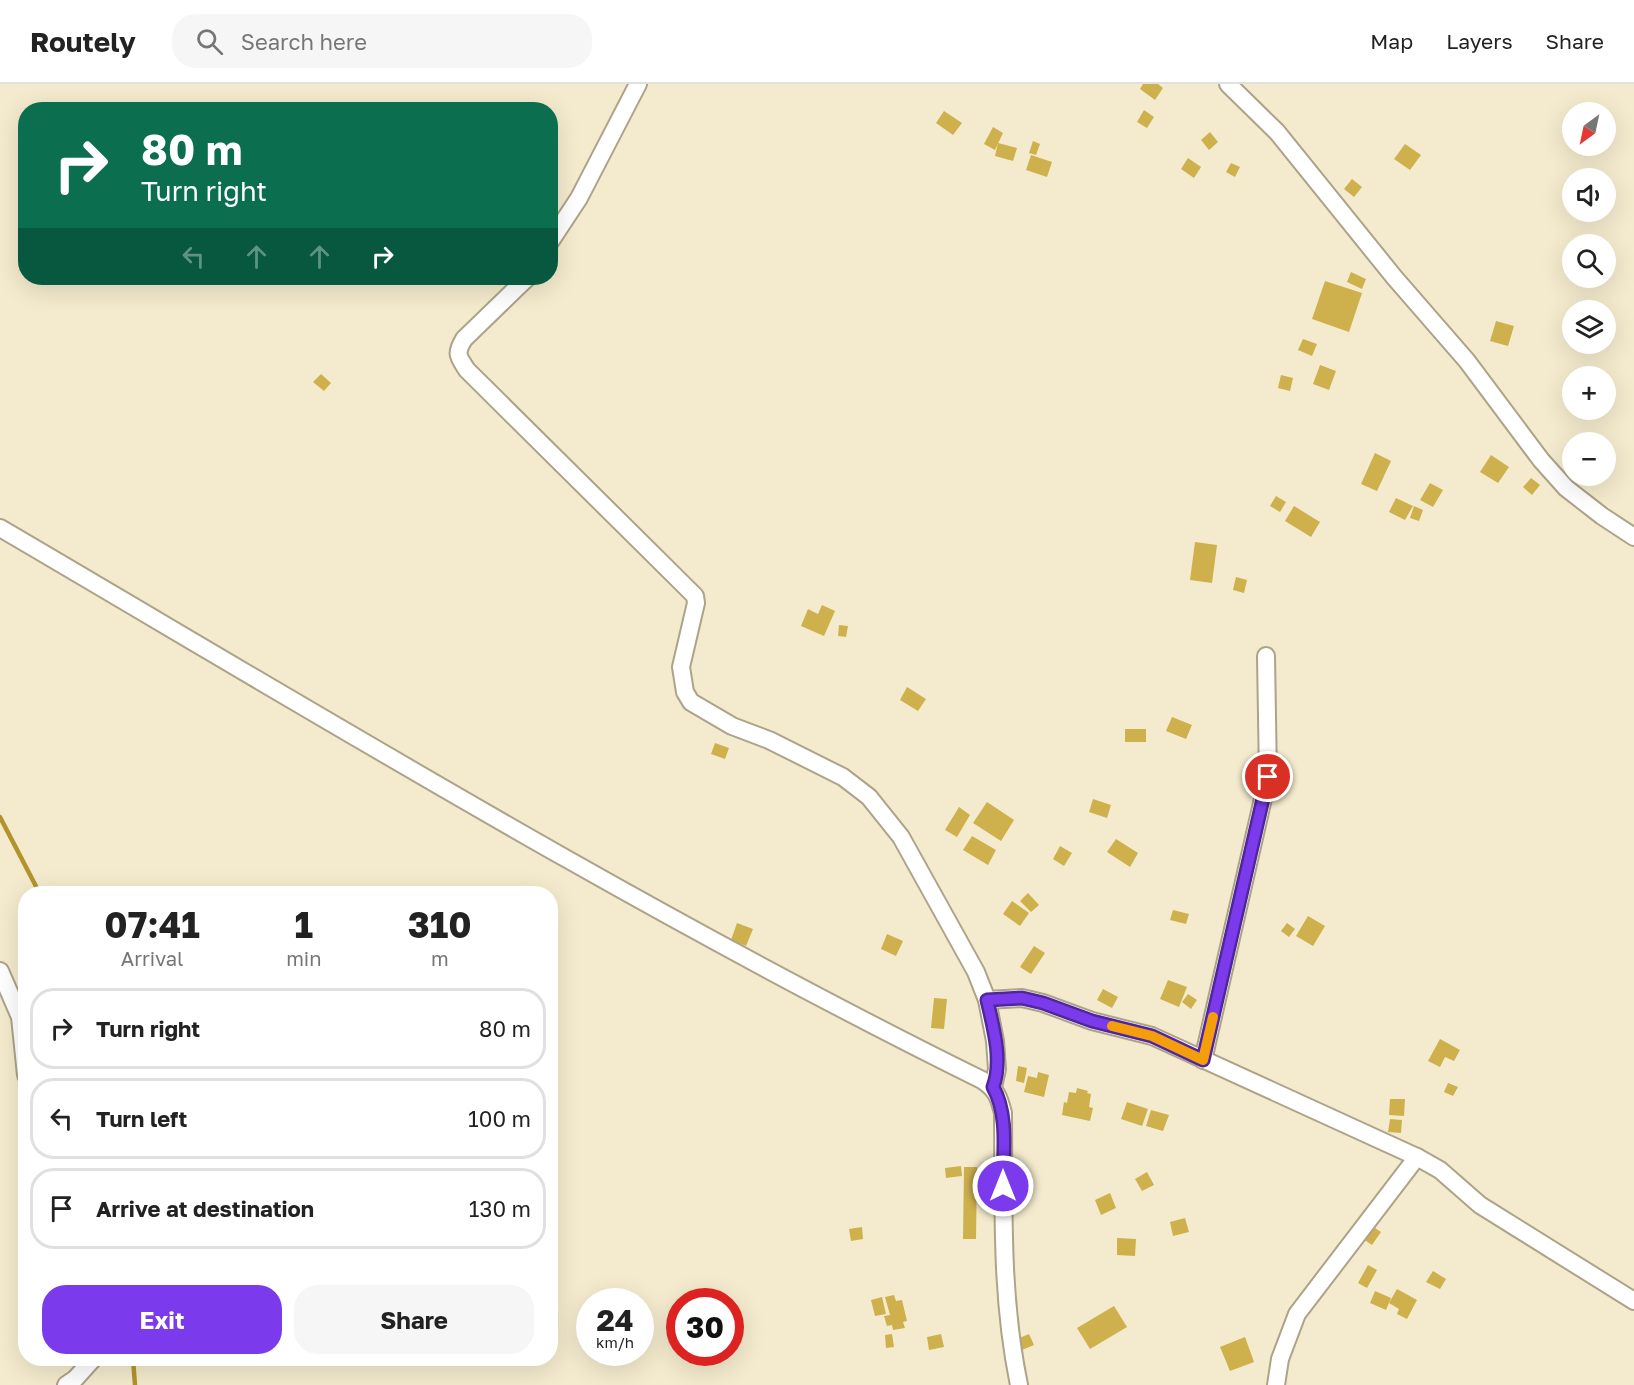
<!DOCTYPE html>
<html lang="en">
<head>
<meta charset="utf-8">
<style>
	body { margin:0; font-family:"Golos Text",sans-serif; background:#f6f6f6; color:#222; height:100vh; display:flex; flex-direction:column; font-size:22px; white-space:nowrap }
	* { box-sizing:border-box; margin:0 }
	p { font-size:20px; color:#767676 }
	.icon { flex:none; width:33px; height:33px; fill:none; stroke:currentColor; stroke-width:2; stroke-linecap:round; stroke-linejoin:round }
	.map { position:relative; flex:1; overflow:hidden }
	.sheet { position:absolute; left:18px; top:802px; width:540px; height:480px; display:flex; flex-direction:column; background:#fff; border-radius:24px; box-shadow:0 6px 24px #0002 }
	.sheet>* { flex:none }
	.guide { position:absolute; left:18px; top:18px; width:540px; height:183px; border-radius:24px; box-shadow:0 6px 24px #0002; background:#0b6e4f; color:#fff; overflow:hidden }
	.needle { width:39px; rotate:213deg }
	.controls { position:absolute; left:1562px; top:18px; display:grid; gap:12px }
	.controls a { display:grid; place-items:center; width:54px; height:54px; border-radius:50%; background:#fff; box-shadow:0 6px 24px #0002; font-size:30px }
	.speed { position:absolute; left:576px; top:1204px; display:flex; gap:12px; font-size:30px; font-weight:700; text-align:center }
	.speed>* { display:grid; place-content:center; width:78px; height:78px; border-radius:50%; background:#fff; box-shadow:0 6px 24px #0002; line-height:1 }
	.speed small { font-size:15px; font-weight:400 }
	.speed .limit { border:9px solid #d22; background:#fff; color:#111 }
	.pin { position:absolute; display:grid; place-items:center; width:51px; height:51px; color:#fff; margin:-26px; border:3px solid #fff; border-radius:50%; box-shadow:0 2px 6px #0007 }
	.me { position:absolute; width:66px; margin:-33px; rotate:0deg; stroke-linejoin:round; filter:drop-shadow(0 0 4px #0008) }
	.turn { display:flex; align-items:center; gap:21px; height:126px; padding:0 24px; font-size:27px }
	.turn .icon { width:78px; height:78px; stroke-width:2.5 }
	.turn b { display:block; font-size:42px; line-height:51px }
	.lanes { display:flex; align-items:center; height:57px; padding:0 24px; background:#0003; justify-content:center; gap:30px; direction:ltr }
	.lanes .off { opacity:.35 }
	.eta { display:flex; justify-content:space-evenly; align-items:center; height:102px; text-align:center }
	.eta b { font-size:36px; font-weight:700; line-height:42px }
	.action { display:flex; gap:12px; margin-top:auto; padding:12px 24px }
	.action a { flex:1; height:69px; border-radius:24px; background:#7c3aed; color:#fff; font-size:24px; font-weight:700; line-height:69px; text-align:center }
	.action a+a { background:#f6f6f6; color:#222 }
	ul { padding:0; list-style:none }
	li { display:flex; align-items:center; gap:18px; height:81px; margin:0 12px 9px; padding:0 12px; border:3px solid #e0e0e0; border-radius:24px }
	li div { flex:1 }
	li b { display:block; font-size:22px }
	li em { font-style:normal }
	header { display:flex; align-items:center; gap:36px; box-sizing:border-box; height:84px; padding:0 30px; background:#fff; border-bottom:2px solid #e0e0e0 }
	header strong { font-size:28px }
	nav { display:flex; gap:33px; margin-inline-start:auto; font-size:21px }
	.search { width:420px; height:54px; background:#f6f6f6; display:flex; align-items:center; gap:15px; box-sizing:border-box; padding:0 21px; border-radius:24px; color:#767676; font-size:22px }
	.map>svg:first-child { display:block }
</style>
</head>
<body>
<header>
<strong>Routely</strong>
<div class="search"><svg class="icon" aria-label="search" viewBox="0 0 24 24"><circle cx="10" cy="10" r="6"/><path d="M15 15l6 6"/></svg>Search here</div>
<nav><a>Map</a><a>Layers</a><a>Share</a></nav>
</header>
<div class="map">
<svg width="1634" height="1301" viewBox="0 0 1634 1301">
	<rect width="100%" height="100%" fill="#f4ebce"/>
	<g fill="none" stroke-linecap="round" stroke-linejoin="round">
		<g stroke="#b3942c" stroke-width="4.5">
			<path d="M0,733L40,810"/>
			<path d="M133,1275L135,1301"/>
		</g>
	</g>
	<g fill="#ceb04c">
		<path d="M1143,0H1158L1163,4L1155,16L1140,5Z"/>
		<path d="M1144,26L1154,33L1147,44L1137,38Z"/>
		<path d="M944,27L962,39L953,51L936,39Z"/>
		<path d="M993,43L1003,49L995,66L984,60Z"/>
		<path d="M1210,48L1218,58L1209,66L1201,56Z"/>
		<path d="M1033,57L1040,60L1036,71L1029,69Z"/>
		<path d="M998,59L1017,64L1013,77L995,72Z"/>
		<path d="M1405,60L1421,71L1410,86L1394,75Z"/>
		<path d="M1031,71L1052,78L1047,93L1026,86Z"/>
		<path d="M1188,74L1201,83L1194,94L1181,85Z"/>
		<path d="M1231,79L1240,83L1235,93L1226,88Z"/>
		<path d="M1352,95L1362,103L1354,113L1344,105Z"/>
		<path d="M1351,188L1366,195L1362,205L1347,198Z"/>
		<path d="M1325,197L1362,209L1349,248L1312,235Z"/>
		<path d="M1496,237L1514,242L1508,262L1490,257Z"/>
		<path d="M1303,255L1317,260L1312,272L1298,266Z"/>
		<path d="M1320,281L1336,287L1329,306L1313,300Z"/>
		<path d="M321,290L331,299L324,307L313,298Z"/>
		<path d="M1281,291L1293,294L1290,307L1278,304Z"/>
		<path d="M1375,369L1391,377L1377,407L1361,400Z"/>
		<path d="M1491,371L1509,383L1498,399L1480,388Z"/>
		<path d="M1531,394L1540,401L1532,411L1523,403Z"/>
		<path d="M1430,399L1443,406L1433,423L1420,416Z"/>
		<path d="M1276,412L1286,418L1280,428L1270,422Z"/>
		<path d="M1396,414L1413,422L1405,436L1389,428Z"/>
		<path d="M1294,422L1320,438L1311,453L1285,437Z"/>
		<path d="M1414,422L1423,426L1419,437L1410,434Z"/>
		<path d="M1195,458L1217,461L1212,499L1190,496Z"/>
		<path d="M1236,493L1247,496L1244,509L1233,506Z"/>
		<path d="M822,521L835,527L824,552L801,542L808,525L818,530Z"/>
		<path d="M839,541L848,542L846,553L838,552Z"/>
		<path d="M907,603L926,615L918,627L900,616Z"/>
		<path d="M1172,633L1192,641L1186,655L1166,647Z"/>
		<rect x="1125" y="645" width="21" height="13"/>
		<path d="M715,659L729,664L725,675L711,670Z"/>
		<path d="M1093,715L1111,721L1107,734L1089,728Z"/>
		<path d="M987,718L1014,736L1001,757L973,739Z"/>
		<path d="M959,723L970,731L957,753L945,746Z"/>
		<path d="M972,752L996,766L988,781L963,766Z"/>
		<path d="M1116,755L1138,769L1130,783L1107,768Z"/>
		<path d="M1060,762L1072,769L1064,782L1053,775Z"/>
		<path d="M1028,809L1039,821L1031,828L1020,817Z"/>
		<path d="M1012,817L1029,829L1020,842L1003,830Z"/>
		<path d="M1173,826L1189,830L1186,840L1170,836Z"/>
		<path d="M1308,832L1325,842L1313,862L1296,852Z"/>
		<path d="M737,839L753,845L746,862L731,856Z"/>
		<path d="M1287,839L1295,845L1289,853L1281,847Z"/>
		<path d="M887,850L903,857L896,872L881,865Z"/>
		<path d="M1034,862L1045,869L1031,890L1020,883Z"/>
		<path d="M1168,896L1187,903L1179,923L1160,915Z"/>
		<path d="M1103,905L1118,913L1112,924L1097,916Z"/>
		<path d="M1188,910L1197,916L1191,925L1182,918Z"/>
		<path d="M934,914L947,915L944,945L931,944Z"/>
		<path d="M1440,955L1460,966L1454,977L1445,973L1440,983L1428,977Z"/>
		<path d="M1018,982L1027,984L1024,999L1016,997Z"/>
		<path d="M1038,988L1049,991L1044,1013L1024,1008L1028,992L1037,994Z"/>
		<path d="M1448,999L1458,1003L1453,1012L1444,1008Z"/>
		<path d="M1077,1004L1088,1007L1087,1009L1091,1010L1089,1023L1093,1024L1090,1037L1062,1031L1064,1018L1067,1019L1069,1008L1076,1009Z"/>
		<path d="M1390,1015H1405L1404,1032L1389,1031Z"/>
		<path d="M1127,1018L1148,1025L1142,1042L1121,1035Z"/>
		<path d="M1151,1026L1169,1031L1163,1047L1146,1042Z"/>
		<path d="M1390,1035L1402,1036L1401,1049L1388,1048Z"/>
		<path d="M961,1082L962,1092L946,1094L945,1084Z"/>
		<path d="M964,1083H977L976,1155H963Z"/>
		<path d="M1147,1088L1154,1101L1142,1107L1135,1095Z"/>
		<path d="M1110,1109L1116,1124L1101,1131L1095,1116Z"/>
		<path d="M1185,1134L1189,1148L1173,1152L1170,1138Z"/>
		<path d="M1369,1140L1381,1148L1372,1161L1360,1153Z"/>
		<path d="M862,1143L863,1155L851,1157L849,1145Z"/>
		<path d="M1117,1154L1136,1155L1135,1172L1117,1171Z"/>
		<path d="M1368,1181L1377,1186L1367,1204L1358,1199Z"/>
		<path d="M1433,1187L1446,1195L1440,1205L1426,1198Z"/>
		<path d="M1397,1205L1417,1216L1407,1235L1397,1230L1399,1225L1389,1219Z"/>
		<path d="M1375,1207L1391,1214L1386,1226L1370,1219Z"/>
		<path d="M894,1211L896,1217L902,1216L907,1237L903,1238L905,1244L893,1246L892,1241L887,1242L884,1232L890,1231L885,1213Z"/>
		<path d="M882,1213L886,1230L875,1232L871,1216Z"/>
		<path d="M1114,1222L1127,1243L1090,1265L1077,1244Z"/>
		<path d="M892,1250L894,1263L886,1264L885,1251Z"/>
		<path d="M941,1250L944,1263L929,1266L927,1253Z"/>
		<path d="M1029,1250L1034,1261L1022,1266L1017,1255Z"/>
		<path d="M1245,1253L1254,1278L1230,1287L1220,1263Z"/>
	</g>
	<g fill="none" stroke-linecap="round" stroke-linejoin="round">
		<defs>
			<g id="street">
				<path d="M1228,0L1277,48L1394,193L1467,277L1541,376L1566,404L1602,432L1634,453"/>
				<path d="M550,158L579,114L638,0"/>
				<path d="M527,194L464,255C455,270 458,272 467,286L695,512L696,519L681,583L685,608L691,618L732,642L769,656L843,693L869,713L901,753L976,888L987,916L995,957L997,985L993,1003"/>
				<path d="M0,444C324,634 645,830 982,996C996,1005 999,1013 1003,1029C1004,1121 1000,1210 1019,1301"/>
				<path d="M0,887L20,933L26,991"/>
				<path d="M987,916L1022,914L1043,919L1092,937L1152,952L1417,1073L1440,1086L1480,1121L1634,1217"/>
				<path d="M1203,976L1268,693L1266,572"/>
				<path d="M66,1301L75,1295L93,1275"/>
				<path d="M1276,1301L1280,1275L1297,1230L1417,1073"/>
			</g>
		</defs>
		<use href="#street" stroke="#aca388" stroke-width="20"/>
		<use href="#street" stroke="#fff" stroke-width="16"/>
	</g>
	<g fill="none" stroke-linecap="round" stroke-linejoin="round">
		<defs>
			<path id="route" d="M1003,1102C1003,1070 1009,1031 993,1003C1003,977 993,942 987,916L1022,914L1043,919L1092,937L1152,952L1203,976L1268,693"/>
		</defs>
		<use href="#route" stroke="#51269a" stroke-width="15"/>
		<use href="#route" stroke="#7c3aed" stroke-width="10"/>
		<path stroke="#f59e0b" stroke-width="10" d="M1112,942L1152,952L1203,976L1213,933"/>
	</g>
</svg>
<div class="controls">
<a><svg class="needle" viewBox="-14 -14 28 28"><path d="M0-13l5 13h-10z" fill="#e53935"/><path d="M0 13l5-13h-10z" fill="#767676"/></svg></a>
<a><svg class="icon" aria-label="sound" viewBox="0 0 24 24"><path d="M4 9h4l5-4v14l-5-4H4zM17 9q2 3 0 6"/></svg></a>
<a><svg class="icon" aria-label="search" viewBox="0 0 24 24"><circle cx="10" cy="10" r="6"/><path d="M15 15l6 6"/></svg></a>
<a><svg class="icon" aria-label="layers" viewBox="0 0 24 24"><path d="M12 4l9 5-9 5-9-5zM3 14l9 5 9-5"/></svg></a>
<a>+</a>
<a>−</a>
</div>
<div class="speed"><div>24<small>km/h</small></div><div class="limit">30</div></div>
<div class="pin" style="left:1268px;top:693px;background:#d93025"><svg class="icon" aria-label="arrive" viewBox="0 0 24 24"><path d="M6 21V4h12l-3 4 3 4H6"/></svg></div>
<svg class="me" style="left:1003px;top:1102px" viewBox="-20 -20 40 40"><circle r="17" fill="#7c3aed" stroke="#fff" stroke-width="3"/><path d="M0-11L8 9 0 5-8 9z" fill="#fff"/></svg>
<div class="guide">
<div class="turn"><svg class="icon" aria-label="right" viewBox="0 0 24 24"><path d="M7 20v-9h11M14 6l5 5-5 5"/></svg><div><b>80 m</b>Turn right</div></div>
<div class="lanes"><svg class="icon off" aria-label="left" viewBox="0 0 24 24"><path d="M17 20v-9H6M10 6l-5 5 5 5"/></svg><svg class="icon off" aria-label="ahead" viewBox="0 0 24 24"><path d="M12 20V5M6 11l6-6 6 6"/></svg><svg class="icon off" aria-label="ahead" viewBox="0 0 24 24"><path d="M12 20V5M6 11l6-6 6 6"/></svg><svg class="icon" aria-label="right" viewBox="0 0 24 24"><path d="M7 20v-9h11M14 6l5 5-5 5"/></svg></div>
</div>
<section class="sheet">
<div class="eta">
<div><b>07:41</b><p>Arrival</p></div>
<div><b>1</b><p>min</p></div>
<div><b>310</b><p>m</p></div>
</div>
<ul>
<li><svg class="icon" aria-label="right" viewBox="0 0 24 24"><path d="M7 20v-9h11M14 6l5 5-5 5"/></svg><div><b>Turn right</b></div><em>80 m</em></li>
<li><svg class="icon" aria-label="left" viewBox="0 0 24 24"><path d="M17 20v-9H6M10 6l-5 5 5 5"/></svg><div><b>Turn left</b></div><em>100 m</em></li>
<li><svg class="icon" aria-label="arrive" viewBox="0 0 24 24"><path d="M6 21V4h12l-3 4 3 4H6"/></svg><div><b>Arrive at destination</b></div><em>130 m</em></li>
</ul>
<div class="action"><a>Exit</a><a>Share</a></div>
</section>
</div>
</body>
</html>
